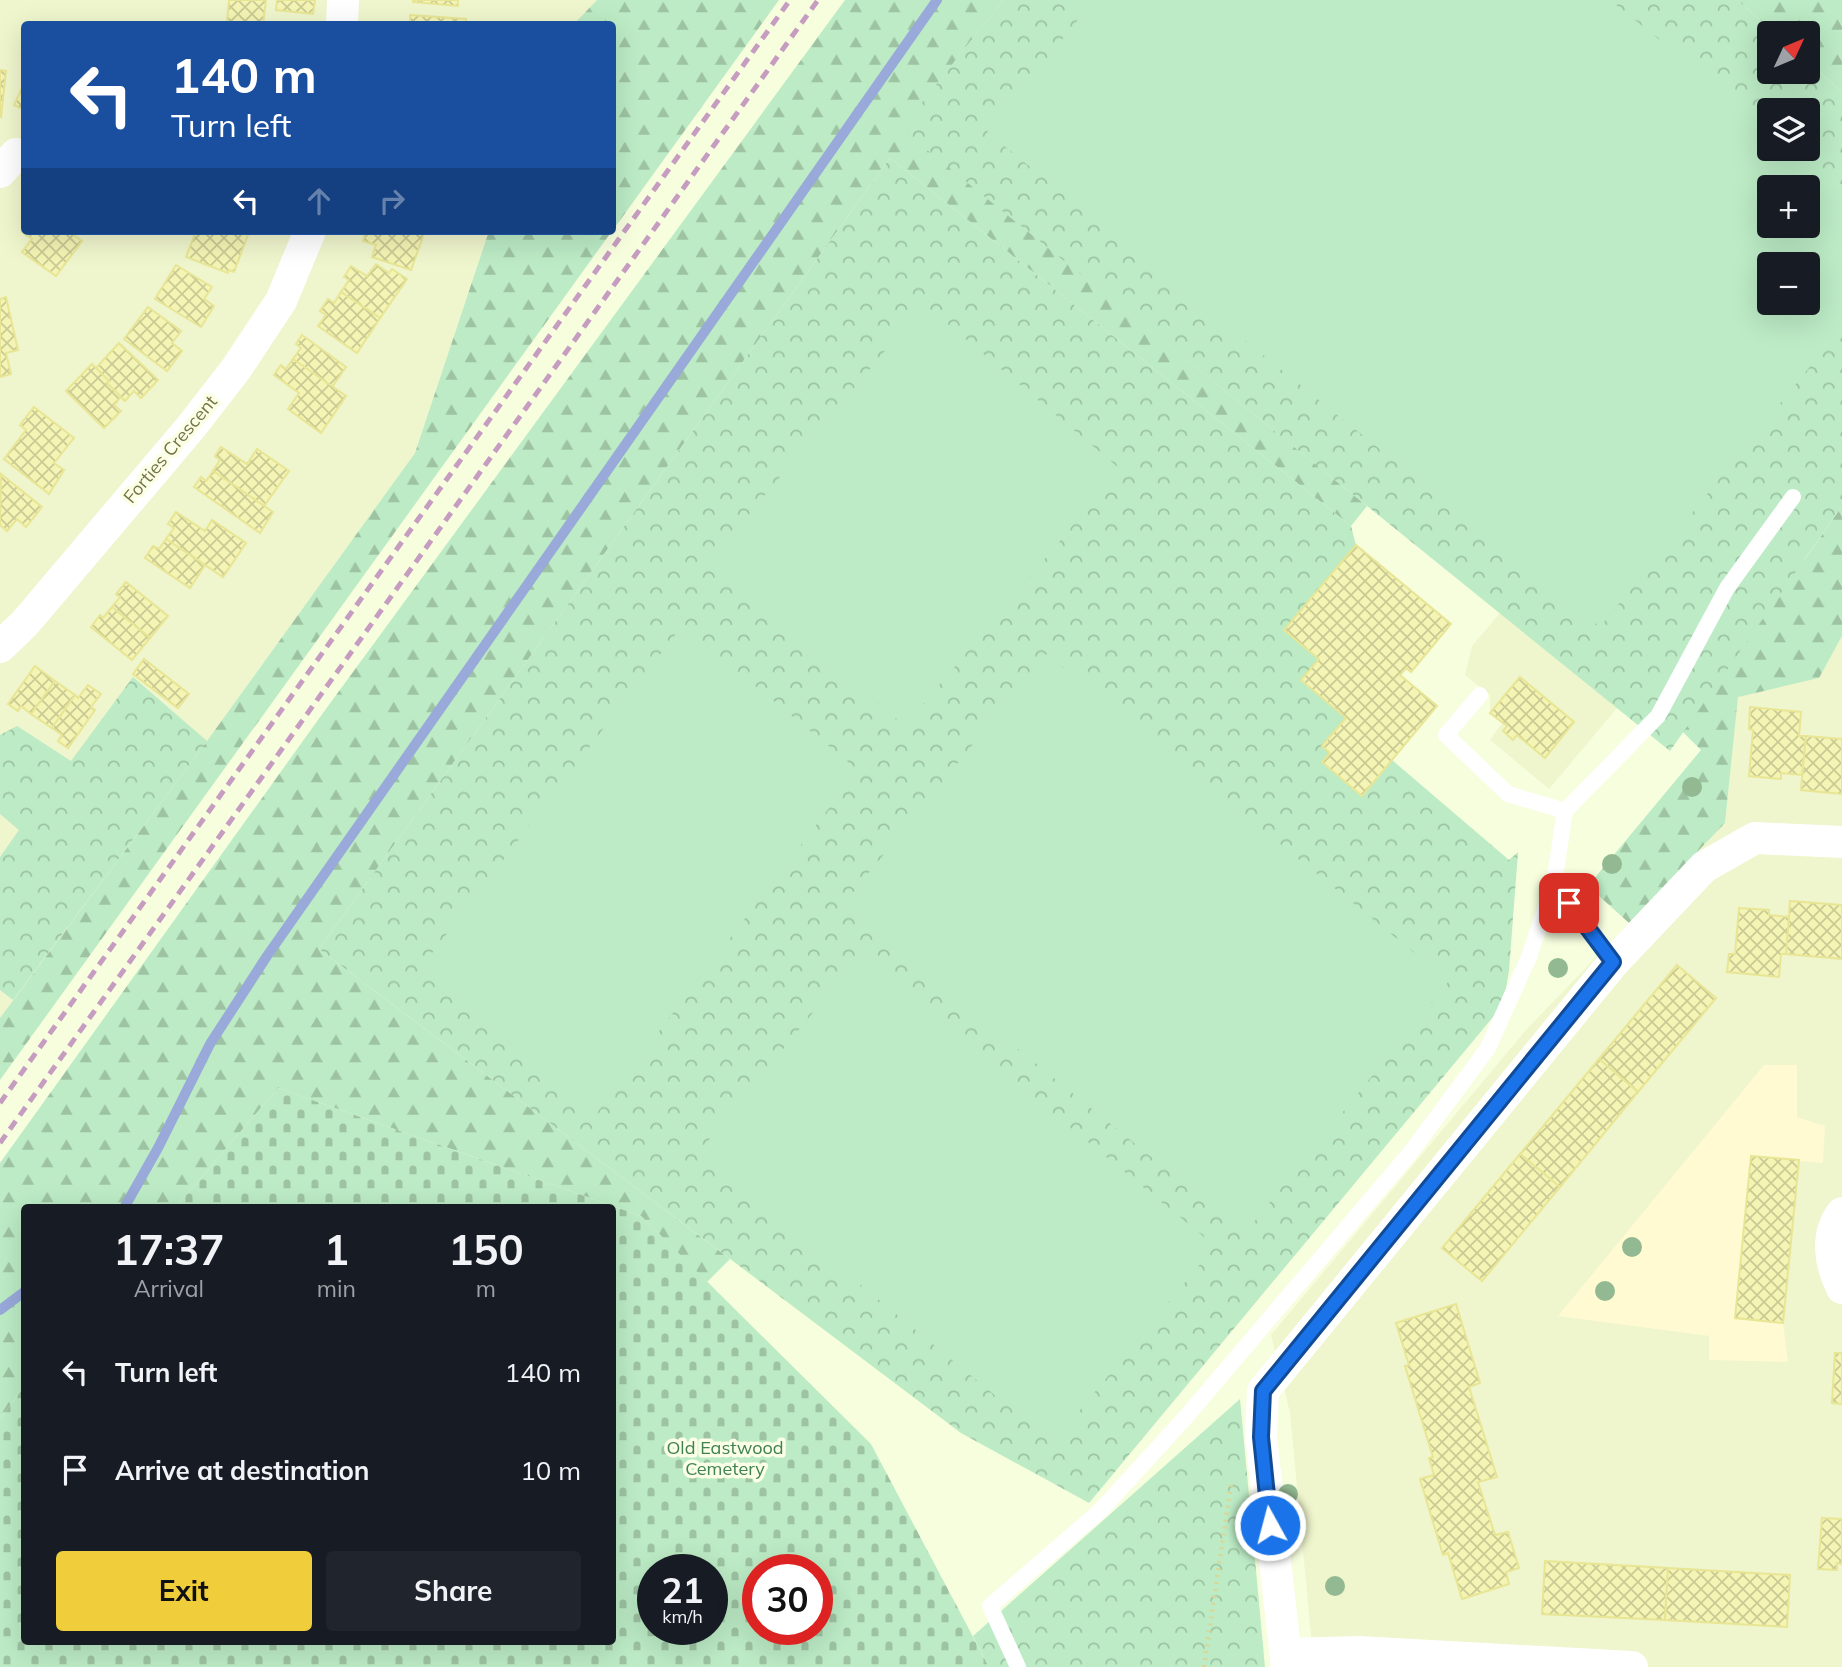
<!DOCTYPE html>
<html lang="en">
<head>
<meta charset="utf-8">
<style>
	body { margin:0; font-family:Mulish,sans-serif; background:#20242c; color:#f1f3f6; height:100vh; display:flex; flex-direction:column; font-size:26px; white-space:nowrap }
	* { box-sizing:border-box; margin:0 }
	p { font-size:23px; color:#9ea1a6 }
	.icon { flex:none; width:38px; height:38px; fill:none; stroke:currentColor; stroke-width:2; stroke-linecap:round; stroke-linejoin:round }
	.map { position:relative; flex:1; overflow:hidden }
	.panel { position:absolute; left:21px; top:1204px; width:595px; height:441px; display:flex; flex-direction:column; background:#171b24; border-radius:7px; box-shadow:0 7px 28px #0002 }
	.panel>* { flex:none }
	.hud { position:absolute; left:21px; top:21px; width:595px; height:214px; border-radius:7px; box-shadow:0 7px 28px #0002; background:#1a4fa0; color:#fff; overflow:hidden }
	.needle { width:46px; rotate:46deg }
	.fabs { position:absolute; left:1757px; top:21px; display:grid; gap:14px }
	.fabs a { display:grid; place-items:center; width:63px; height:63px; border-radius:7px; background:#171b24; box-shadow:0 7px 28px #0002; font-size:35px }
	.speed { position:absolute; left:637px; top:1554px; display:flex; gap:14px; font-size:35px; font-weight:700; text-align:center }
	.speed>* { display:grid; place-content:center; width:91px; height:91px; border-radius:50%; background:#171b24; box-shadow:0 7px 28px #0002; line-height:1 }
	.speed small { font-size:18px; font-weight:400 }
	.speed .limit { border:10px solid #d22; background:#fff; color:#111 }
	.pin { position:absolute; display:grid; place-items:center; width:60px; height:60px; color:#fff; margin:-30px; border-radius:14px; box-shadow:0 4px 10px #0006 }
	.me { position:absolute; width:77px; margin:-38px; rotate:353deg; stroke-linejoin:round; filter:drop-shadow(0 0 5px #0008) }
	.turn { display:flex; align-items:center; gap:24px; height:147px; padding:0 35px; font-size:32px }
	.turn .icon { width:91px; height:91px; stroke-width:2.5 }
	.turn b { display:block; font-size:49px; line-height:60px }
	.lanes { display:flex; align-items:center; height:66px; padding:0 35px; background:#0003; justify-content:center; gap:35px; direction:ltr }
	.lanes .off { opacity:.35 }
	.eta { display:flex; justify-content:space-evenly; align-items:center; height:119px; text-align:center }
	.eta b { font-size:42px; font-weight:700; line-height:49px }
	.action { display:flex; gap:14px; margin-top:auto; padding:14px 35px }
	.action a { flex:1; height:80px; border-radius:7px; background:#f0ce3b; color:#111; font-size:28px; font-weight:700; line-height:80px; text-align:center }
	.action a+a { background:#20242c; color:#f1f3f6 }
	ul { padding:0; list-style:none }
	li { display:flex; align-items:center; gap:21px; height:98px; padding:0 35px }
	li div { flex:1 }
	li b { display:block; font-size:26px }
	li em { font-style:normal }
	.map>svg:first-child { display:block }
</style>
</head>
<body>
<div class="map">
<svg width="1842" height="1667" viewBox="0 0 1842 1667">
	<defs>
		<pattern id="forest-firs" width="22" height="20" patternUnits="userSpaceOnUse" patternTransform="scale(1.75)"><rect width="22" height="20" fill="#bcebc5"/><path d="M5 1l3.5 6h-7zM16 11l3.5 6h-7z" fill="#9dc3a2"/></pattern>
		<pattern id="cemetery-stones" width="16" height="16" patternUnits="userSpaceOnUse" patternTransform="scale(1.75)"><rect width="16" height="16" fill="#bcebc5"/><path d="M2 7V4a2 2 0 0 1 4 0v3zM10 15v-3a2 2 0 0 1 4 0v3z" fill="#9dc3a2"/></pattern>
		<pattern id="park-crowns" width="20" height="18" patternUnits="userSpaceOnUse" patternTransform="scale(1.75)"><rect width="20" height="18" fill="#bcebc5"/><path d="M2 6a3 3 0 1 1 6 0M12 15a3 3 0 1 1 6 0" fill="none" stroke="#9dc3a2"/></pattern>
		<pattern id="building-cross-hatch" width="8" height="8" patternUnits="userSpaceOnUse" patternTransform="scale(1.75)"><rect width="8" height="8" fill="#f4f4b4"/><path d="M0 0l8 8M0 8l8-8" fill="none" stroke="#caca94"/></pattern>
	</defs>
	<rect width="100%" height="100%" fill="#f7fede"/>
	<g fill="#eff5cc">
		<path d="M0,0H597L574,24H24V231H489L415,453L207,741L0,1018Z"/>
		<path d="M1500,613L1617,708L1549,789L1490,740L1502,723L1490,713V695L1465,675L1472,646Z"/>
		<path d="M1842,636V1667H1314L1290,1413L1271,1335L1526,1030L1725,823L1738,696L1819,678Z"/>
	</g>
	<path fill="#fffad1" d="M1764,1065H1797V1117L1825,1126L1823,1163L1799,1161L1783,1323L1788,1362L1709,1360V1336L1558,1316Z"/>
	<g fill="url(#forest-firs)">
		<path d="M597,0H779L613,230L612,24H574Z"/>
		<path d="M845,0H1003L902,129L1367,506L1351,526L890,158L319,949L730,1259L707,1282L641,1216L278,1088L176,1207L24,1208V1387L0,1419V1163L323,713Z"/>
		<path d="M1737,0H1842V92L1808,62V33H1775Z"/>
		<path d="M489,231H612L0,1080V1018L207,741L415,453Z"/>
		<path d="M1842,506V636L1819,678L1738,697L1725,823L1629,923L1588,886L1701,750L1676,725L1808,555Z"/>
	</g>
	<path fill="url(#cemetery-stones)" fill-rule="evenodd" d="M278,1088L641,1216L871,1444L989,1667H0V1419L24,1387V1642H612V1208L176,1207ZM653,1570H712V1629H653ZM758,1570H817V1629H758Z"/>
	<g fill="url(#park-crowns)" fill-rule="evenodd">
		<path d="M1003,0H1737L1775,33H1769V72H1808V62L1842,92V506L1670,751L901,129ZM1769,110H1808V149H1769ZM1769,187H1808V226H1769ZM1769,264H1808V303H1769Z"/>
		<path d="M890,158L1351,526L1356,545L1284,630L1319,659L1301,681L1346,718L1323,746L1330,753L1322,762L1362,795L1392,760L1509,860L1518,852L1509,971L1503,1005L1089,1503L961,1433L319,949Z"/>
		<path d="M133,677L207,741L13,1000L0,990V857L19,830L0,814V735L17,726L71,761Z"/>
		<path d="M1240,1399L1265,1667H989L973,1636Z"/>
	</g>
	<g fill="#bcebc5" fill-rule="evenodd">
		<path d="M1094,0H1610L1769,128V149H1794L1842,187V327L1600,627L987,132ZM1769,187H1808V226H1769ZM1769,264H1808V303H1769Z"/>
		<path d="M924,304L1120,469L905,726L709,562Z"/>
		<path d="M682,626L858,770L596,1114L419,970Z"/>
		<path d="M1046,654L1449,981L1245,1233L842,906Z"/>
		<path d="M860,955L1215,1246L1053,1443L699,1152Z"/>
	</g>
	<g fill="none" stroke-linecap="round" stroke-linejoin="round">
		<g stroke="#98a9da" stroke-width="10">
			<path d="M124,1208L158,1148L210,1044L267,956L937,0"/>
			<path d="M0,1310L24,1292"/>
		</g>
	</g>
	<g fill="url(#building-cross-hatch)" stroke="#e8e694" stroke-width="2">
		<path d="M229,0H266L263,24L227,22Z"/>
		<path d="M277,0H315L313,14L276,10Z"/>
		<path d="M413,0H458V6L413,2Z"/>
		<path d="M410,15L466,19V24H410Z"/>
		<path d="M0,70L6,71L1,117L0,116Z"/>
		<path d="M24,84V110L14,105Z"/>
		<path d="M24,228V231H68L82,241L56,276L22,252L32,239L22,232Z"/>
		<path d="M196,231L249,232L234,272L229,270L228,273L186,257Z"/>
		<path d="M366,231H425L411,270L372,257L376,245L363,241Z"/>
		<path d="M376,264L389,273L392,269L407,279L380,318L341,292L349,280L344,277L351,266L367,276Z"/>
		<path d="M176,265L212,287L204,299L214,306L201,327L155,299Z"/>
		<path d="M341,292L380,318L357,353L318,326L326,315L320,311L328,299L334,303Z"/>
		<path d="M6,297L18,350L6,353L11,374L0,377V299Z"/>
		<path d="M148,307L181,331L172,343L182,351L167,371L124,339Z"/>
		<path d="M302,335L346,367L332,387L293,359L301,348L296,344Z"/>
		<path d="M119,343L158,380L141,398L134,391L125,401L107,383L109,381L96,368Z"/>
		<path d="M293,359L346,396L321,433L288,409L299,393L274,375L281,365L286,369Z"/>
		<path d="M92,364L109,381L107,383L121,397L114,405L121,411L104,428L66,391Z"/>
		<path d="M34,407L74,438L54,463L64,470L49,494L4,459L26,430L20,425Z"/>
		<path d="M221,447L247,464L257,449L289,471L264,506L213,471L220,460L215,456Z"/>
		<path d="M213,471L273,512L260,533L194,487L201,477L206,481Z"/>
		<path d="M1,474L42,507L26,527L17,519L7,531L0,525Z"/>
		<path d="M176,512L205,531L212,520L246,543L223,577L166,539L174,528L168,524Z"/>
		<path d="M166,539L205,565L190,588L145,558L153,546L159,549Z"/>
		<path d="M1356,545L1451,624L1411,672L1406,668L1400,675L1437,706L1362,796L1322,762L1330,753L1322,746L1346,718L1301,680L1319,659L1284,630Z"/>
		<path d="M126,582L168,616L150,638L112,607L120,597L116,594Z"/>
		<path d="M112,607L150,638L132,660L91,627L100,615L103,618Z"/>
		<path d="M144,659L189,694L178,708L133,674Z"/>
		<path d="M35,666L55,681L31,714L21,706L18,711L8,704Z"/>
		<path d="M1520,677L1574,722L1545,758L1517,735L1513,740L1503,731L1507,726L1490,713Z"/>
		<path d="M55,681L75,695L52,728L31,714Z"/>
		<path d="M88,685L101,694L91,707L95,710L68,748L58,741L62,735L52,728L75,695L78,698Z"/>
		<path d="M1750,707L1801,712L1799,736H1806L1802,775L1781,773V779L1749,776L1753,730L1749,729Z"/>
		<path d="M1806,736L1842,739V794L1801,790Z"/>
		<path d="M1790,901L1842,905V959L1786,954Z"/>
		<path d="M1739,908L1769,910V915L1789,917L1786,954H1781L1779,977L1727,972L1729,954H1735Z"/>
		<path d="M1677,965L1716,998L1638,1092L1599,1059Z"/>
		<path d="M1599,1059L1638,1092L1560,1187L1520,1154Z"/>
		<path d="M1520,1154L1560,1187L1482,1281L1442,1248Z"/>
		<path d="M1751,1156L1799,1160L1783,1323L1735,1318Z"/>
		<path d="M1456,1304L1480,1383L1469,1387L1497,1477L1478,1482L1495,1535L1508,1532L1519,1568L1506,1572L1509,1584L1462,1599L1448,1553L1443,1555L1420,1479L1434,1475L1429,1458L1433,1457L1405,1366L1409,1365L1396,1323Z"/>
		<path d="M1835,1353H1842V1404L1832,1403Z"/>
		<path d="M1822,1518L1842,1519V1564L1837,1563V1570L1818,1569Z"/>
		<path d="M1545,1561L1668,1568L1665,1620L1542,1614Z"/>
		<path d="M1668,1568L1790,1575L1787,1627L1665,1620Z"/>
	</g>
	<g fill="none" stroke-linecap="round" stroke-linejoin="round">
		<path stroke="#d9d798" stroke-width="4.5" stroke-dasharray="2 5" stroke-linecap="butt" d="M1204,1667L1231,1484"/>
		<g stroke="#fff" stroke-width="16">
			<path d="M1480,695L1446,735L1508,794L1565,811"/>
			<path d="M1613,963L1554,883L1565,811L1658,716L1727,588L1793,497"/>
			<path d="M1018,1667L990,1606L1100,1511L1185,1418L1411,1152L1488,1048L1529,957L1554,883"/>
		</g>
		<g stroke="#fff" stroke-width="32">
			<path d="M342,24L343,0"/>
			<path d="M0,172L16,154"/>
			<path d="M0,647L25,623L191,427L236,369L281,301L310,231"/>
			<path d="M1842,1213C1825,1235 1830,1264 1842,1288"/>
			<path d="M1286,1654L1359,1652L1632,1667"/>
			<path d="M1287,1667L1261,1437L1263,1391L1613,963L1704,867L1755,838L1842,842"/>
		</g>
		<g stroke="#c69dc1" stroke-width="5" stroke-dasharray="10 7" stroke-linecap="butt">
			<path d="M0,1103L790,0"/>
			<path d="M0,1143L818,0"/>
		</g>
	</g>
	<g fill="#92b992">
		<circle cx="1692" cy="787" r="10"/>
		<circle cx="1612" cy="864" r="10"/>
		<circle cx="1558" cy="968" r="10"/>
		<circle cx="1632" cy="1247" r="10"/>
		<circle cx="1605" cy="1291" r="10"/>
		<circle cx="1288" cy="1494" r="10"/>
		<circle cx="1335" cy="1586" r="10"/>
	</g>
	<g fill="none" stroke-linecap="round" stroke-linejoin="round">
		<defs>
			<path id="route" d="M1270,1525L1261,1437L1263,1391L1613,962L1569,903"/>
		</defs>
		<use href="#route" stroke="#114b97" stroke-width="18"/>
		<use href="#route" stroke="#1a73e8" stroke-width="12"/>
	</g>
	<g text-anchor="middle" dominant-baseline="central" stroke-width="7" stroke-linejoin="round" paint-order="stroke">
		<g font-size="18" fill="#757245" stroke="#faffe6">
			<text transform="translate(170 449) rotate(-50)">Forties Crescent</text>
		</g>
		<g font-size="18" fill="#3f8153" stroke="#faffe6">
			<text x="725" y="1447">Old Eastwood<tspan x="725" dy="21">Cemetery</tspan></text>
		</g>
	</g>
</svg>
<div class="fabs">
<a><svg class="needle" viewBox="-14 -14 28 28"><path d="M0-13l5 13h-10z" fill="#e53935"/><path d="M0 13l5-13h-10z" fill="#9ea1a6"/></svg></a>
<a><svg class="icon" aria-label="layers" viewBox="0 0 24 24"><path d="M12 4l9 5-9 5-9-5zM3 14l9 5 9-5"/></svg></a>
<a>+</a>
<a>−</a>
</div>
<div class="speed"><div>21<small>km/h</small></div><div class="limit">30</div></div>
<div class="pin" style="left:1569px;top:903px;background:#d93025"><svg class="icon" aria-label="arrive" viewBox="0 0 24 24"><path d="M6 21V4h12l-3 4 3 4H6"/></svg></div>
<svg class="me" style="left:1270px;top:1525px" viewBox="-20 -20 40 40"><circle r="17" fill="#1a73e8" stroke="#fff" stroke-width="3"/><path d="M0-11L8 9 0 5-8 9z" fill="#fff"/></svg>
<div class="hud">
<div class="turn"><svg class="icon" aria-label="left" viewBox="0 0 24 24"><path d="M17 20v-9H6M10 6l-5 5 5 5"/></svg><div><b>140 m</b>Turn left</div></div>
<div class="lanes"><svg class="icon" aria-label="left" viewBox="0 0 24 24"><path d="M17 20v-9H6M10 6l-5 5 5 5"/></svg><svg class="icon off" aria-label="ahead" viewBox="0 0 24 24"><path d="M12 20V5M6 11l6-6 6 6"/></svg><svg class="icon off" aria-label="right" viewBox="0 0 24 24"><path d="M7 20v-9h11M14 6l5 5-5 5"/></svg></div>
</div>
<section class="panel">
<div class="eta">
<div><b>17:37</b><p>Arrival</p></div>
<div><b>1</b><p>min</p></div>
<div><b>150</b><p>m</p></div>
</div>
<ul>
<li><svg class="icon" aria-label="left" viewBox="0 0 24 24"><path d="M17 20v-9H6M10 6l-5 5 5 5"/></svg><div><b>Turn left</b></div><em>140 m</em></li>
<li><svg class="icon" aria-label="arrive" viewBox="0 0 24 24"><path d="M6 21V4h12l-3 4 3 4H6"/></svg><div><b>Arrive at destination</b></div><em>10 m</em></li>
</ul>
<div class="action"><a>Exit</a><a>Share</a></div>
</section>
</div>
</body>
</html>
